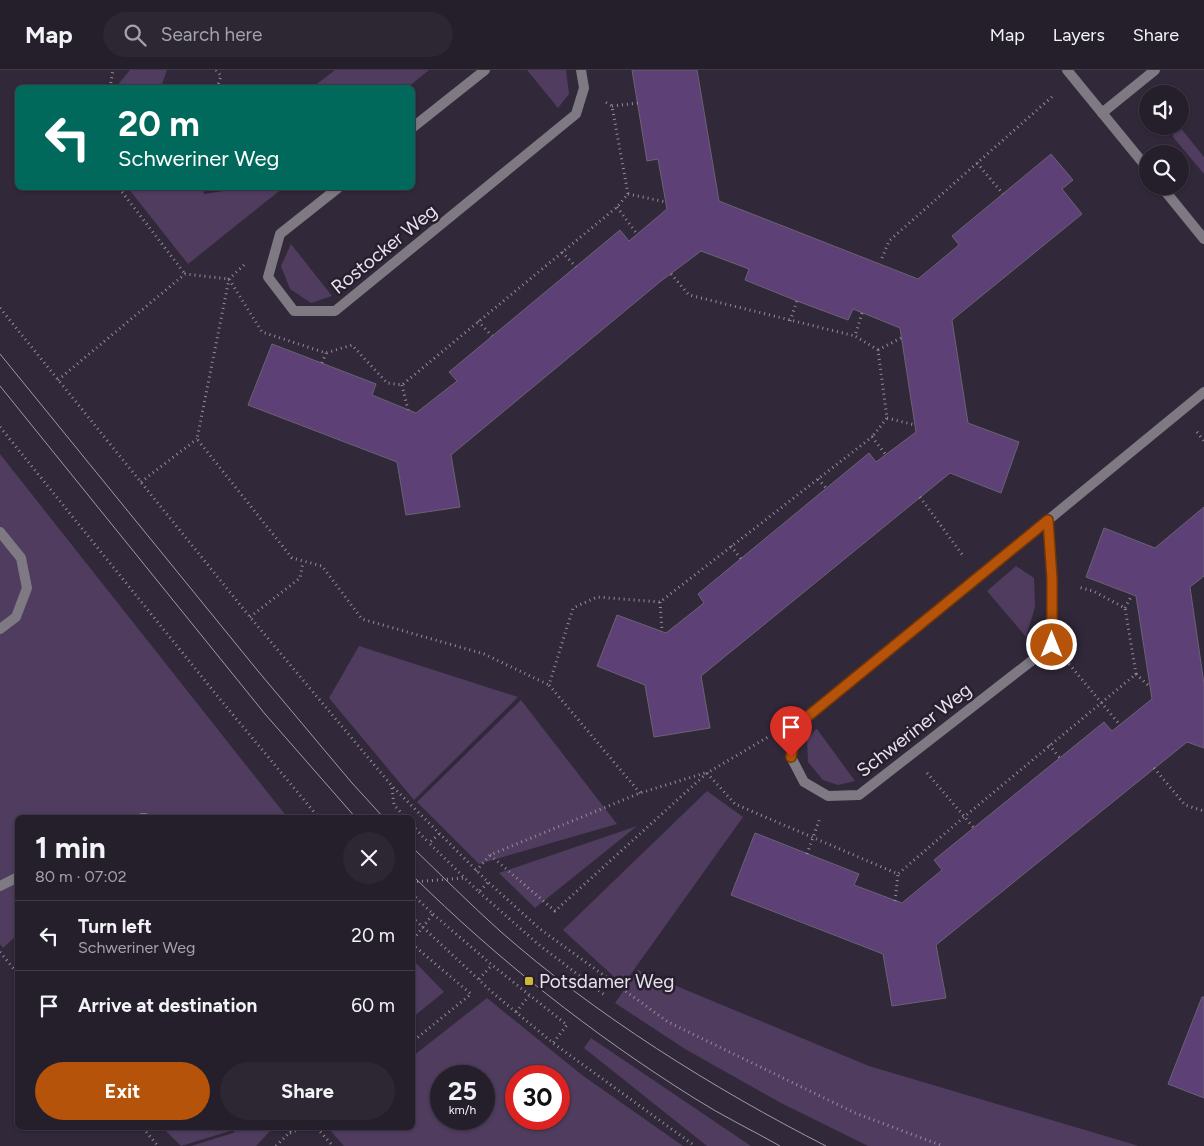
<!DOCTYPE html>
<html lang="en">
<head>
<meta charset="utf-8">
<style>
	body { margin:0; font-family:Figtree,sans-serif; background:#2d2733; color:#f1f3f6; height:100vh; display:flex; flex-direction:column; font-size:19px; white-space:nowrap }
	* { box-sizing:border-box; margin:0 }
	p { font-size:16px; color:#a3a2a9 }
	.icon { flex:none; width:28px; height:28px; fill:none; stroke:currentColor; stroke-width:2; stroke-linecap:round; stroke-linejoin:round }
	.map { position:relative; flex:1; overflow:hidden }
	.side { position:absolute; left:15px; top:745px; width:400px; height:315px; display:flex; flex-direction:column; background:#251e2b; border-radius:8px; box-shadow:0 1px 4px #0004,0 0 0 1px #423c47 }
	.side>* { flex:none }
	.banner { position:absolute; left:15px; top:15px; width:400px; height:105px; border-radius:8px; box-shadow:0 1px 4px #0004,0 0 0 1px #423c47; background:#00695c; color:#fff; overflow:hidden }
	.fabs { position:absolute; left:1139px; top:15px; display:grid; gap:10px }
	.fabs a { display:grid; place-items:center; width:50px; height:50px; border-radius:50%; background:#251e2b; box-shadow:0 1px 4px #0004,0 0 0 1px #423c47; font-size:25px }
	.speed { position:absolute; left:430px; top:995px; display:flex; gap:10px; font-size:25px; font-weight:700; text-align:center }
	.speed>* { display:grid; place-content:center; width:65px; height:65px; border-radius:50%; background:#251e2b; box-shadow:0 1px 4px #0004,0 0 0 1px #423c47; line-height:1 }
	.speed small { font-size:12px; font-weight:400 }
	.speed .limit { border:8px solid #d22; background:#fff; color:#111 }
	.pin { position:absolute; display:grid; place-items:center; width:42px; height:42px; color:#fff; margin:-51px -21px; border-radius:50% 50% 50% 0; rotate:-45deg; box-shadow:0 0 5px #0007 }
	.pin .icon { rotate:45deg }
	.me { position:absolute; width:55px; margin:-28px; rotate:0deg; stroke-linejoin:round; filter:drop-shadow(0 0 4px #0008) }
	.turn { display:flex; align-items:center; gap:18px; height:105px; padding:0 20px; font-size:22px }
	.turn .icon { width:65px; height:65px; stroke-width:2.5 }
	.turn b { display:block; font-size:35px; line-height:42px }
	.round { display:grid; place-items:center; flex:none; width:52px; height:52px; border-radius:26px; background:#2d2733 }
	.summary { display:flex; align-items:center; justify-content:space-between; height:85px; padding:0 20px }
	h1 { font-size:30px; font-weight:700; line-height:38px }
	.primary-button { display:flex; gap:10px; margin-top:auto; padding:10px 20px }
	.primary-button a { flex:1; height:58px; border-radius:30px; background:#b45309; color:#fff; font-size:20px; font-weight:700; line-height:58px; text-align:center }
	.primary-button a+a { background:#2d2733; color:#f1f3f6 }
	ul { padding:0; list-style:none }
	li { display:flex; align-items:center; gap:15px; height:70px; padding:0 20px; border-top:1px solid #423c47 }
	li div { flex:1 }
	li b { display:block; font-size:19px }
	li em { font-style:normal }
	header { display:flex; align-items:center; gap:30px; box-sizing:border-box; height:70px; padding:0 25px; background:#251e2b; border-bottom:1px solid #423c47 }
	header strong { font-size:24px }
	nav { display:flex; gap:28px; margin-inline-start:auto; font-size:18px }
	.search { width:350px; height:45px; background:#2d2733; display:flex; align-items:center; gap:12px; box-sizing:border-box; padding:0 18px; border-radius:28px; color:#a3a2a9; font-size:19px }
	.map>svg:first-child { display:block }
</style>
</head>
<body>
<header>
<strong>Map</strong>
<div class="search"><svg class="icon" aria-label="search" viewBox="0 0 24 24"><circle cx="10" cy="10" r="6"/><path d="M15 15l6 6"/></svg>Search here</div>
<nav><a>Map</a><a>Layers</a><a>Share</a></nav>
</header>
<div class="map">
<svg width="1204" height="1076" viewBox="0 0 1204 1076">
	<rect width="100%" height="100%" fill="#312839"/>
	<g fill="#4f3c5f" fill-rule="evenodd">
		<path d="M130,0H167L161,17H116Z"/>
		<path d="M335,0H429L408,17H313Z"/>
		<path d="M527,0H566L569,24L558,38Z"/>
		<path d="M1175,56H1179L1204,87V104L1173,67Z"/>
		<path d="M128,118H203L204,124L244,118H283L188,194Z"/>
		<path d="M291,174L332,226L311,233L290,219L281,196Z"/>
		<path d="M0,384L287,747L18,748L17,865L3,878L0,874Z"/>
		<path d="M1016,496L1034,508L1035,537L1026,567L987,521Z"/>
		<path d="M359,576L518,627L414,730L329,628Z"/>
		<path d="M521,630L617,754L479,794L417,732Z"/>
		<path d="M816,659H817L855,711L838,715L823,710L808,692L807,670Z"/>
		<path d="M707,721L743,747L623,915L563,860Z"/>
		<path d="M637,756L535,838L499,803Z"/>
		<path d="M413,890L444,922L413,947H412Z"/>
		<path d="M638,900L869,996L1139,1076H868L781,1033L685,979L615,933Z"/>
		<path d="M487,928L582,1005L683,1076H344L328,1058H412L413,986ZM441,1006H484V1049H441ZM516,1006H559V1049H516Z"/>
		<path d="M591,968L751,1076H707L584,978Z"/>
		<path d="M163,1058H234L230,1061L181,1076Z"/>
		<path d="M238,1058H273L256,1076H191L233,1063Z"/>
	</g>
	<g fill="#5d4075" stroke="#6b6275">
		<path d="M632,0H697L719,131L918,209L959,175L952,166L1051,84L1073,110L1062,119L1082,144L952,250L968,353L1019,372L1001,423L950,403L701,606L710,658L654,667L645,615L597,596L617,545L666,563L704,533L698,524L869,383L876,392L916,362L900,258L853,239L848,250L797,231L745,210L749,199L701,181L661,211L451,385L460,437L406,445L397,392L248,335L272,274L376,314L372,325L416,343L457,311L449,302L620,160L629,171L667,139L658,89L647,91Z"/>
		<path d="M1204,437V506L1190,517L1204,614V678L1187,672L936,875L946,928L892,936L883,884L731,825L755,763L859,804L854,815L902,833L942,800L934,790L1104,652L1112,661L1152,629L1136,526L1086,507L1104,458L1155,478Z"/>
		<path d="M1202,927H1204V1028L1168,1014Z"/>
	</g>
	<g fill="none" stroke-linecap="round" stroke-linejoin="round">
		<g stroke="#958d9b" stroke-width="3" stroke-dasharray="1 4" stroke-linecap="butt">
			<path d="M216,0L221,6L218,15"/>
			<path d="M110,18L113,0"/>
			<path d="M612,36L638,33"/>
			<path d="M977,93L1003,124"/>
			<path d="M119,118L185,204"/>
			<path d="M628,124L666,132"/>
			<path d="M617,137L637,164"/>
			<path d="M562,182L576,197"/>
			<path d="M882,188L889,171L1054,25"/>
			<path d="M244,195L229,209L197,369L292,488L322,496L362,549L484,584L549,615"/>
			<path d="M671,204L689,225L855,266"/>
			<path d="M0,238L250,547L392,716L488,812L540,859L668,952L855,1043L943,1076"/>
			<path d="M862,243L855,266L878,280L887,348L872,367"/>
			<path d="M478,251L492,266"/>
			<path d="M790,251L797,231"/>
			<path d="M878,280L901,268"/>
			<path d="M322,293L326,283"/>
			<path d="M58,310L185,204L229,209L262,262L326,283L352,275L387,313L402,315L617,137L628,124L612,36L605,32"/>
			<path d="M402,315L408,340"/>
			<path d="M887,348L915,355"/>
			<path d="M0,357L219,628L319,748"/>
			<path d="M1197,362L1204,371"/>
			<path d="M818,409L826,418"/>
			<path d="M141,412L197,369"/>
			<path d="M920,427L964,487"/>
			<path d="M731,476L741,489"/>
			<path d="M660,532L662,561"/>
			<path d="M1125,538L1132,525"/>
			<path d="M250,547L300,508L303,492"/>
			<path d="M1069,594L1120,655"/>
			<path d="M1136,604L1150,617"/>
			<path d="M1049,675L1060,688"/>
			<path d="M1154,698L1185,735L1204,741"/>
			<path d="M707,703L735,734L898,804L964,747L1136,604L1125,538L1093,521L1078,517"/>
			<path d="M927,703L974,758"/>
			<path d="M392,718L394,735L406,748"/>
			<path d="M640,723L549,615L573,538L597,527L660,532L872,367L886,385"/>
			<path d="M412,755L429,773"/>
			<path d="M439,764L429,773L479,822L488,812"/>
			<path d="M807,784L820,748"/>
			<path d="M490,785L555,841L707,703L768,667"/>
			<path d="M476,801L490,785L640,723L705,703"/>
			<path d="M412,812L464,808"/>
			<path d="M479,822L538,874L606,926"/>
			<path d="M412,824L433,844L412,871"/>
			<path d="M895,831L898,804"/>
			<path d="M433,844L492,895L567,955L553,973"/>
			<path d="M412,847L493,923L553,973L695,1076"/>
			<path d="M412,874L471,924L412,972"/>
			<path d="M0,882L18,904"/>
			<path d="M479,909L492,895"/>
			<path d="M516,942L529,926"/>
			<path d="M143,1058L158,1076"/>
			<path d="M317,1058L333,1076"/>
			<path d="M290,1063L302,1058"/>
			<path d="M276,1076L289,1063L292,1058"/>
		</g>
		<g stroke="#7e7982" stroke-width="10">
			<path d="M0,462L21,488L27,518L16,547L0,559"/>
			<path d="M142,748H145"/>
			<path d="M0,816L18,807"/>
		</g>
		<g stroke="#7e7982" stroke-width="10">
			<path d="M1067,0L1148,99"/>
			<path d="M1102,43L1155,0"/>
			<path d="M412,58L485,0"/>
			<path d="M1161,116L1204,169"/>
			<path d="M338,118L280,164L268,207L294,241H335L576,44L584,18L581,0"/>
			<path d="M1048,450L1052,509V575L859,725L828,726L804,712L791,687L796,656C932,545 1069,434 1204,322"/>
		</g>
		<g stroke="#a099a6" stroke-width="1">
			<path d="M0,284L258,601L352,713L384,748"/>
			<path d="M0,316L265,644L356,748"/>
			<path d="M412,777C441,805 470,834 500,861C594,944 714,1019 826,1076"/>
			<path d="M412,805C498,890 592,964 694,1028C722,1046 752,1060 780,1076"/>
		</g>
	</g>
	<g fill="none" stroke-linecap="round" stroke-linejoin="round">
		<defs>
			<path id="route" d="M791,687L796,656L1048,450L1052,509V575"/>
		</defs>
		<use href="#route" stroke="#753606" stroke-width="12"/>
		<use href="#route" stroke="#b45309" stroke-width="9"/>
	</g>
	<rect fill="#d0b837" stroke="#271f2e" stroke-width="2" x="524" y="906" width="10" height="10" rx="2.5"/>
	<g text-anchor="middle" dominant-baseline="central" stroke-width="5" stroke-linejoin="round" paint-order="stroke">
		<g font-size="19" fill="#e7e1ec" stroke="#271f2e">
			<text transform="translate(384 179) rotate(-39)">Rostocker Weg</text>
			<text transform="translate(914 660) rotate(-38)">Schweriner Weg</text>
		</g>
		<g font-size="19" fill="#e7e1ec" stroke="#271f2e" text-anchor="start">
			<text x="539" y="911">Potsdamer Weg</text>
		</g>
	</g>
</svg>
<div class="fabs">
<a><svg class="icon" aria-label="sound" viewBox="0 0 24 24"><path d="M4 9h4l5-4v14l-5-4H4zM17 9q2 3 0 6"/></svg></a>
<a><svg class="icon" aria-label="search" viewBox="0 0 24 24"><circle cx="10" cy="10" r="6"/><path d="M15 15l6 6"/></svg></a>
</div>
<div class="speed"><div>25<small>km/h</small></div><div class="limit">30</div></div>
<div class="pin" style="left:791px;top:687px;background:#d93025"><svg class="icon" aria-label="arrive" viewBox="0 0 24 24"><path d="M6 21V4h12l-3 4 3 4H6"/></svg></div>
<svg class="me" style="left:1052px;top:575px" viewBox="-20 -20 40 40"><circle r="17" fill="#b45309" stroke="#fff" stroke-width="3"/><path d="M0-11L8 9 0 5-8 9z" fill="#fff"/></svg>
<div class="banner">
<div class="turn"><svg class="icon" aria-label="left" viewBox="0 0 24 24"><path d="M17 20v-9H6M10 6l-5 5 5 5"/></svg><div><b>20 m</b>Schweriner Weg</div></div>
</div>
<section class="side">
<div class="summary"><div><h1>1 min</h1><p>80 m · 07:02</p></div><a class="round"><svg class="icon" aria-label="close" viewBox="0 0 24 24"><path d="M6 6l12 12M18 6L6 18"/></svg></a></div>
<ul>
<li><svg class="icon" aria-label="left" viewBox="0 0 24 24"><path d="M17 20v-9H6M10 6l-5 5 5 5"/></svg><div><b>Turn left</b><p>Schweriner Weg</p></div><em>20 m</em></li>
<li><svg class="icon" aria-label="arrive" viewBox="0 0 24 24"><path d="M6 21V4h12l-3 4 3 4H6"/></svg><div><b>Arrive at destination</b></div><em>60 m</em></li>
</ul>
<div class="primary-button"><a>Exit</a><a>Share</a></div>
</section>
</div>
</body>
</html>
